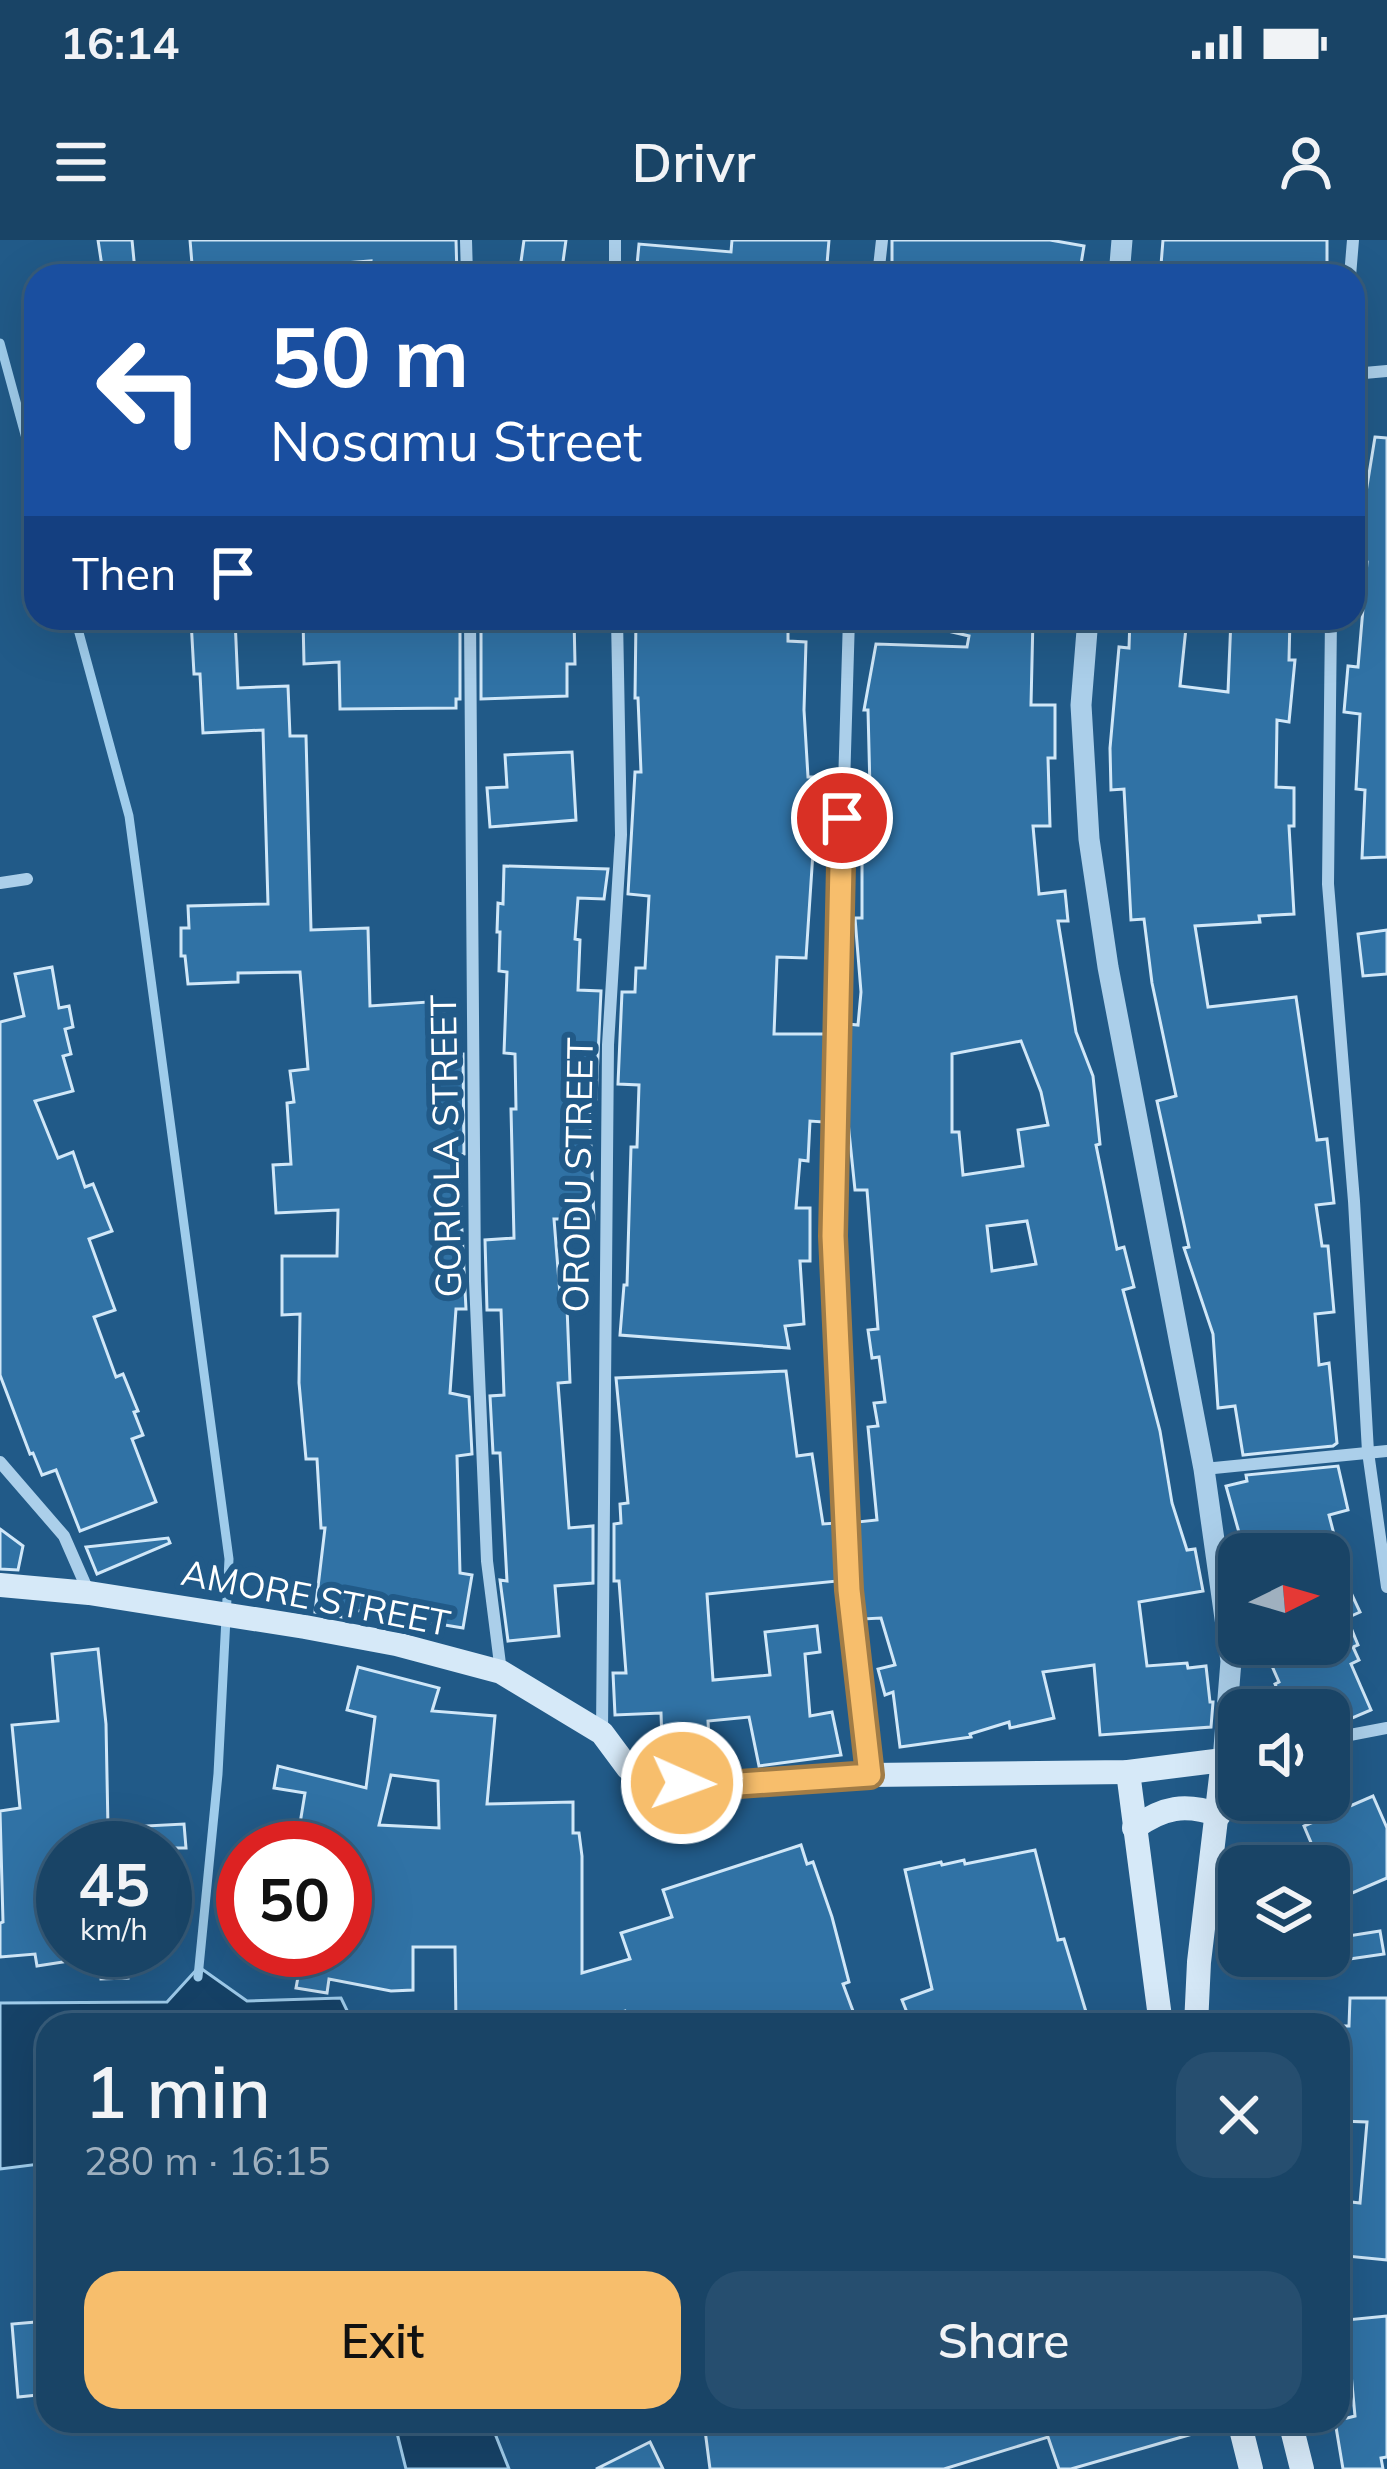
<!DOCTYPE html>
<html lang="en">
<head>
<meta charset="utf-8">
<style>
	body { margin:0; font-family:Mulish,sans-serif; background:#264e6f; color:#f1f3f6; height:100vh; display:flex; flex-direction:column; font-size:45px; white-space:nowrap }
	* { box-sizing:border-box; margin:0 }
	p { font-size:39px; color:#9fb0bf }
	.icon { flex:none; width:66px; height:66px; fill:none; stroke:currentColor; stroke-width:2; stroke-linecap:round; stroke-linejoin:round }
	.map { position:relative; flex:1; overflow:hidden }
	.drawer { position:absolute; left:36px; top:1773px; width:1314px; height:420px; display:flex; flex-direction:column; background:#194466; border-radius:36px; box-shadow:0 12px 48px #0002,0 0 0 3px #375c7a }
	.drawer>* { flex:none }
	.hud { position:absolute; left:24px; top:24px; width:1341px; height:366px; border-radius:36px; box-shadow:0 12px 48px #0002,0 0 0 3px #375c7a; background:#1a4fa0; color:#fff; overflow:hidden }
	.needle { width:78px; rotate:85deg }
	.controls { position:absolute; left:1218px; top:1293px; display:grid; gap:24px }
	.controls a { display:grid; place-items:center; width:132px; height:132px; border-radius:24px; background:#194466; box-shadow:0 12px 48px #0002,0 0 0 3px #375c7a; font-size:60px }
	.speed { position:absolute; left:36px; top:1581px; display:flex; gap:24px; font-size:60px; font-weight:700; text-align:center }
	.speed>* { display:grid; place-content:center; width:156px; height:156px; border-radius:50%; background:#194466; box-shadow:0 12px 48px #0002,0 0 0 3px #375c7a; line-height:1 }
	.speed small { font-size:30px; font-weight:400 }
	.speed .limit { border:18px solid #d22; background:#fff; color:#111 }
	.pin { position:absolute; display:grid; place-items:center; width:102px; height:102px; color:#fff; margin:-51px; border:6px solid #fff; border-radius:50%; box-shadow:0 3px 12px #0007 }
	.me { position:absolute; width:132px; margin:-66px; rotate:92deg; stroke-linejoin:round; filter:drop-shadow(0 0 9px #0008) }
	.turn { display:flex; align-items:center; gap:42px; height:252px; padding:0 48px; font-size:54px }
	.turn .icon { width:156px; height:156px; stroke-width:2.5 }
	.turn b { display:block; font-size:84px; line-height:102px }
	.then { display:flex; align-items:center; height:114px; padding:0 48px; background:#0003; gap:24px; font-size:45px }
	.round { display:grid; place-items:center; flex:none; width:126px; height:126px; border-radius:36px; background:#264e6f }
	.headline { display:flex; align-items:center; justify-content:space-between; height:204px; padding:0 48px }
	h1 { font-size:72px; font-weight:600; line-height:90px }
	.cta { display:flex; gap:24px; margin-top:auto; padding:24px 48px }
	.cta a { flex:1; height:138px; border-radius:36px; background:#f7be6c; color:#111; font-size:48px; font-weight:600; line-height:138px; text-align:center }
	.cta a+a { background:#264e6f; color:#f1f3f6 }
	.status { display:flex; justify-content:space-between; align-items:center; height:84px; padding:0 60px; background:#194466; direction:ltr }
	.status svg { height:33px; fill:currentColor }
	header { display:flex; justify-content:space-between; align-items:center; height:156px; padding:0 48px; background:#194466; font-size:54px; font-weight:600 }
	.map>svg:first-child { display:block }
</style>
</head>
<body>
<div class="status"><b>16:14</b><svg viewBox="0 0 49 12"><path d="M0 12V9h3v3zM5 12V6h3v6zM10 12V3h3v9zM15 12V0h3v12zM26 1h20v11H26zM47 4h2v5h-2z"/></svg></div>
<header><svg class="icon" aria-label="menu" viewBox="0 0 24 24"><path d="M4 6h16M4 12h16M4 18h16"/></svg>Drivr<svg class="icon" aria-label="person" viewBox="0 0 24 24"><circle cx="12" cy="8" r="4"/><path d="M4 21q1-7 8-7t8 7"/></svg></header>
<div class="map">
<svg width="1387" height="2229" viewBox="0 0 1387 2229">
	<rect width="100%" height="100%" fill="#215a88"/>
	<g fill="#164267" stroke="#9fcceb" stroke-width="3">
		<path d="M199,1727L247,1761L341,1758L354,1785H48V1923L0,1929V1763L167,1762Z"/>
		<path d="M394,2181H490L509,2229H406Z"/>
	</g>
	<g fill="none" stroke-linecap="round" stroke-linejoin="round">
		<g stroke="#9fcceb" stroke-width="9">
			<path d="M0,103L36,235"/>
			<path d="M75,378L129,576L229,1319L218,1534L198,1737"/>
		</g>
	</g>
	<g fill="#3072a5" stroke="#d0e7f8" stroke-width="3" fill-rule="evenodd">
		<path d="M98,0H132L135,31L103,33Z"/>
		<path d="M190,0H456L457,36H370L371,21L283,28V32L193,36Z"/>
		<path d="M524,0H566L561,36H519Z"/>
		<path d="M732,0H829L826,36H636L639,4L731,12Z"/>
		<path d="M892,0H1050L1084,6L1079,36H892Z"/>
		<path d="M1163,0H1327V36H1238V31L1161,25Z"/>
		<path d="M1375,197L1387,198V617L1362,618L1365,550L1356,549L1360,474L1344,472L1348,426L1358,427L1367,322L1355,320Z"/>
		<path d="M235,378L238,448L288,446L290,496H306L311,690L368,688L370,766L443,761L447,815L463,814L464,914L458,915L466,1069H456L450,1153L469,1157L472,1214L457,1216L460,1333L472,1335L463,1388L348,1369L347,1378L315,1372L325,1288H321L317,1219H306L299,1143L300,1074L282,1075V1016H337L338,970L276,973L273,925L291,924L287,863L294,862L290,831L308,829L300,732L238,733V742L188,744L185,716H181V688H189L188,666L268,664L263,490L203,493L200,434H194L191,380Z"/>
		<path d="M303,378H359L358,387L460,383V459H456V468L340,469L339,422L304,424Z"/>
		<path d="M499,378H574L575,424H567V456L481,459V382H499Z"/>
		<path d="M636,378H788V401L806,402L804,470L808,537H818L820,582H815L806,718L777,717L774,794H826L823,882L810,881L808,921L800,920L796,968H810V1021H800L804,1084L785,1086L789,1108L620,1095L624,1045H627L631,907H637L639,845L618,844L622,752H635L636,728H645L649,656L628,654L635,532H641L638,458H635Z"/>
		<path d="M928,378H1033L1031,465H1055V518H1048L1050,586H1033L1039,654L1065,651L1068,681H1058L1076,792L1093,836L1100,904L1096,905L1117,1009L1124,1007L1134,1047L1123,1050L1160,1191L1172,1263L1187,1310L1195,1309L1203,1351L1139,1362L1147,1426L1187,1423L1188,1428L1206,1426L1210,1462H1213L1211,1487L1100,1495L1094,1425L1043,1432L1054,1478L1010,1488L1009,1482L970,1494L971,1497L900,1507L893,1452L885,1455L878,1429L895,1425L881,1378L863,1379L857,1282L877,1280L868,1187L878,1186L874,1163L885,1162L879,1117L872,1118L868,1090L878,1089L867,950H855L848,882H844L847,784L858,785L861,752L855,678H862V611H865L870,549L868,470H864L876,404L967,407L969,396L927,386ZM1021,801L1041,852L1048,885L1018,890L1023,926L963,935L959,892H952V814ZM1027,981L1036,1024L992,1031L987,986Z"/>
		<path d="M1130,378H1187L1180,446L1228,452L1231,378H1290L1289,420H1295L1289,482L1277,480L1276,547L1294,548V586H1289L1294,674L1259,676L1260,682L1195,686L1208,767L1296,757L1317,900L1327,899L1334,963L1316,965L1322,1006H1328L1334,1072L1315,1074L1319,1125L1329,1123L1337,1203L1333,1206L1243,1215L1235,1166L1218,1168L1213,1094L1184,1008L1189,1007L1157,861L1176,856L1152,743L1144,679L1131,680L1124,549L1111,550L1110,508L1119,407L1129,408Z"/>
		<path d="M572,512L576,580L490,587L487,548L507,547L505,515Z"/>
		<path d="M504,626L608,629L604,659L578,658L575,699L580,700L578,750L601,751L596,859H589L594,979H554L561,1067H567L570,1142L558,1143L569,1288L593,1286V1343L555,1346L559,1396L508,1401L500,1340L507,1341L500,1213H493L490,1156L504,1155L501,1070H487L485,1000L514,998L511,869H516L515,814L504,813L507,732L499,731L500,692H497L498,663L503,664Z"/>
		<path d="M1387,690V734L1363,736L1358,694Z"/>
		<path d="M52,727L59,768L69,766L73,787L65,789L71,814L63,816L73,851L35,861L58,918L73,912L85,947L93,944L112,991L89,999L115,1070L94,1077L116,1137L123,1134L138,1171L134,1172L143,1195L132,1199L156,1262L80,1291L56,1230L42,1235L33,1213L30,1214L0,1135V782L24,776L15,734Z"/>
		<path d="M786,1131L797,1216L812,1214L823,1284L836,1283L838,1341L707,1354L713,1440L770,1435L765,1392L817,1386L820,1412L805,1414L810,1476L832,1472L841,1515L759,1526L749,1477L708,1481L709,1500L662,1502L661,1473L615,1475L613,1433H626L619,1341H614V1284L621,1283L620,1264L628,1263L616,1138Z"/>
		<path d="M1338,1226L1348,1270L1329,1275L1338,1310L1323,1314H1245L1226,1246L1247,1241L1246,1235Z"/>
		<path d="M0,1289L23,1306L18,1330L0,1329Z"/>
		<path d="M168,1298L170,1303L97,1334L86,1307Z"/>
		<path d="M1329,1335L1335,1347L1346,1342L1360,1372L1347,1378L1358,1405L1353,1407L1359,1420L1351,1424L1371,1470L1329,1488V1470H1242V1465L1278,1451L1275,1444L1279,1442L1268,1417L1297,1404H1329Z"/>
		<path d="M98,1409L106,1484L108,1588L184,1584L186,1608H63V1722L37,1726L35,1714L0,1717V1683L3,1682L0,1571L20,1568L12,1485L58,1481L52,1414Z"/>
		<path d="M358,1427L439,1448L432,1471L495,1476L487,1564L573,1562V1593H579L582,1616V1733L630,1719L621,1693L672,1677L663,1650L801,1605L807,1624L813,1622L832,1677L849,1742L843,1744L856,1779L840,1785H630L625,1771L578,1785H456L455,1707H413V1750L391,1751L329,1739L327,1753L296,1748L303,1710H345V1608H296L305,1553L274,1548L278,1526L366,1548L375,1477L347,1470ZM391,1535L438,1541L439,1588L379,1585Z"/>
		<path d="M1373,1556L1387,1588V1638L1336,1660L1329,1644V1626H1321L1304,1586Z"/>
		<path d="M1035,1610L1058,1700L1064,1699L1090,1785H949L947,1778L927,1785H912L902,1760L932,1749L905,1630L941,1622L942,1625L964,1620L965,1624Z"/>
		<path d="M1380,1691L1384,1714L1329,1722V1699Z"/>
		<path d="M126,1710L128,1738L101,1739L100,1712Z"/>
		<path d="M1350,1758H1387V2020L1346,2016L1351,1962L1360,1963L1367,1882L1340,1881L1341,1786H1349Z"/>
		<path d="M1387,2076V2217L1381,2218L1383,2229H1343L1335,2181L1355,2176L1346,2080Z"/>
		<path d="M48,2081V2154L18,2157L12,2084Z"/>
		<path d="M727,2181H1220V2186L1071,2229H1059L1048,2197L944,2229H710L705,2190L729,2187Z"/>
		<path d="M650,2202L663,2229H596Z"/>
	</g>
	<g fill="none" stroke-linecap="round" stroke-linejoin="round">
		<g stroke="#abcfea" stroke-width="12">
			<path d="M466,0L467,36"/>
			<path d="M615,36V0"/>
			<path d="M878,36L882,0"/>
			<path d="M1350,36L1353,0"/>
			<path d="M1353,134L1387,131"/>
			<path d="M470,378L475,1041L487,1321L501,1432"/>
			<path d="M849,378L832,948L849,1350L870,1535"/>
			<path d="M1331,378L1328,644L1354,961L1368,1212L1387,1347"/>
			<path d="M0,643L27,639"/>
			<path d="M0,1222L64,1296L89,1353"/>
			<path d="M1204,1229L1387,1211"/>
			<path d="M602,1492L608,805L621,595L617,378"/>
			<path d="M1329,1499L1387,1488"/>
		</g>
		<g stroke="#abcfea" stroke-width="21">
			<path d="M1119,36L1122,0"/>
			<path d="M1088,378L1081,465L1089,599L1108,727L1204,1229L1231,1421L1223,1520"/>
		</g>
		<g stroke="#d6e9f8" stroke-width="24">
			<path d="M0,1345L89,1353L305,1387L396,1404L501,1432L602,1493L628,1528L652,1539L711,1546L870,1535L1128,1532L1223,1520L1199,1722L1196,1785"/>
			<path d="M1128,1532L1161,1785"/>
			<path d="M1134,1588C1163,1567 1185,1563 1219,1575"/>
			<path d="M1239,2181L1251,2229"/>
			<path d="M1290,2181L1302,2229"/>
		</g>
	</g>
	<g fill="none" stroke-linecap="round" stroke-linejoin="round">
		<defs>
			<path id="route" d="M682,1543L711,1546L870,1535L849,1350L833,996L842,578"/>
		</defs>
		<use href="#route" stroke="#a17c46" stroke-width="30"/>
		<use href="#route" stroke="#f7be6c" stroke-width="21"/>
	</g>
	<g text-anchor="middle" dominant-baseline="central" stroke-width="12" stroke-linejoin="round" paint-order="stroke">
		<g font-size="36" fill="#fff" stroke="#215a88">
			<text transform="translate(445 906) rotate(-91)">GORIOLA STREET</text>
			<text transform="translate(577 935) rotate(-89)">ORODU STREET</text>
			<text transform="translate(316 1357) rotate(11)">AMORE STREET</text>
		</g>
	</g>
</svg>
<div class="controls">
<a><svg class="needle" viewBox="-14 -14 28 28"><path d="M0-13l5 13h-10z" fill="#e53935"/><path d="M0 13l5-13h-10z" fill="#9fb0bf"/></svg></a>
<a><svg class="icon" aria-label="sound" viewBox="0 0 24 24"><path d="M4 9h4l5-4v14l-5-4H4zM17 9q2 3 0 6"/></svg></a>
<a><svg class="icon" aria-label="layers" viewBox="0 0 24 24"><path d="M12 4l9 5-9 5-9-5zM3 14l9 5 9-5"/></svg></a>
</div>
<div class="speed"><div>45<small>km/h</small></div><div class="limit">50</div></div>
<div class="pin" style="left:842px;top:578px;background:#d93025"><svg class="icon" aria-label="arrive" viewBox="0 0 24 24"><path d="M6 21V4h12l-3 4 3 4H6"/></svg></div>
<svg class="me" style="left:682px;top:1543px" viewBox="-20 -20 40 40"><circle r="17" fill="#f7be6c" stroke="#fff" stroke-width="3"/><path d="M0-11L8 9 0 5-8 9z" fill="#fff"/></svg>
<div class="hud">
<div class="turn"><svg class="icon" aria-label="left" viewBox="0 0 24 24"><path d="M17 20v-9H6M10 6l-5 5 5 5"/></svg><div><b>50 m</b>Nosamu Street</div></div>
<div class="then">Then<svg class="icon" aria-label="arrive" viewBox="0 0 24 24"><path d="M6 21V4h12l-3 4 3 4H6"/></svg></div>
</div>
<section class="drawer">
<div class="headline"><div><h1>1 min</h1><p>280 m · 16:15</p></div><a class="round"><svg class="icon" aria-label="close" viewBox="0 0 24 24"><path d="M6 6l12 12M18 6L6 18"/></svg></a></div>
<div class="cta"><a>Exit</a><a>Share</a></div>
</section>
</div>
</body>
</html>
